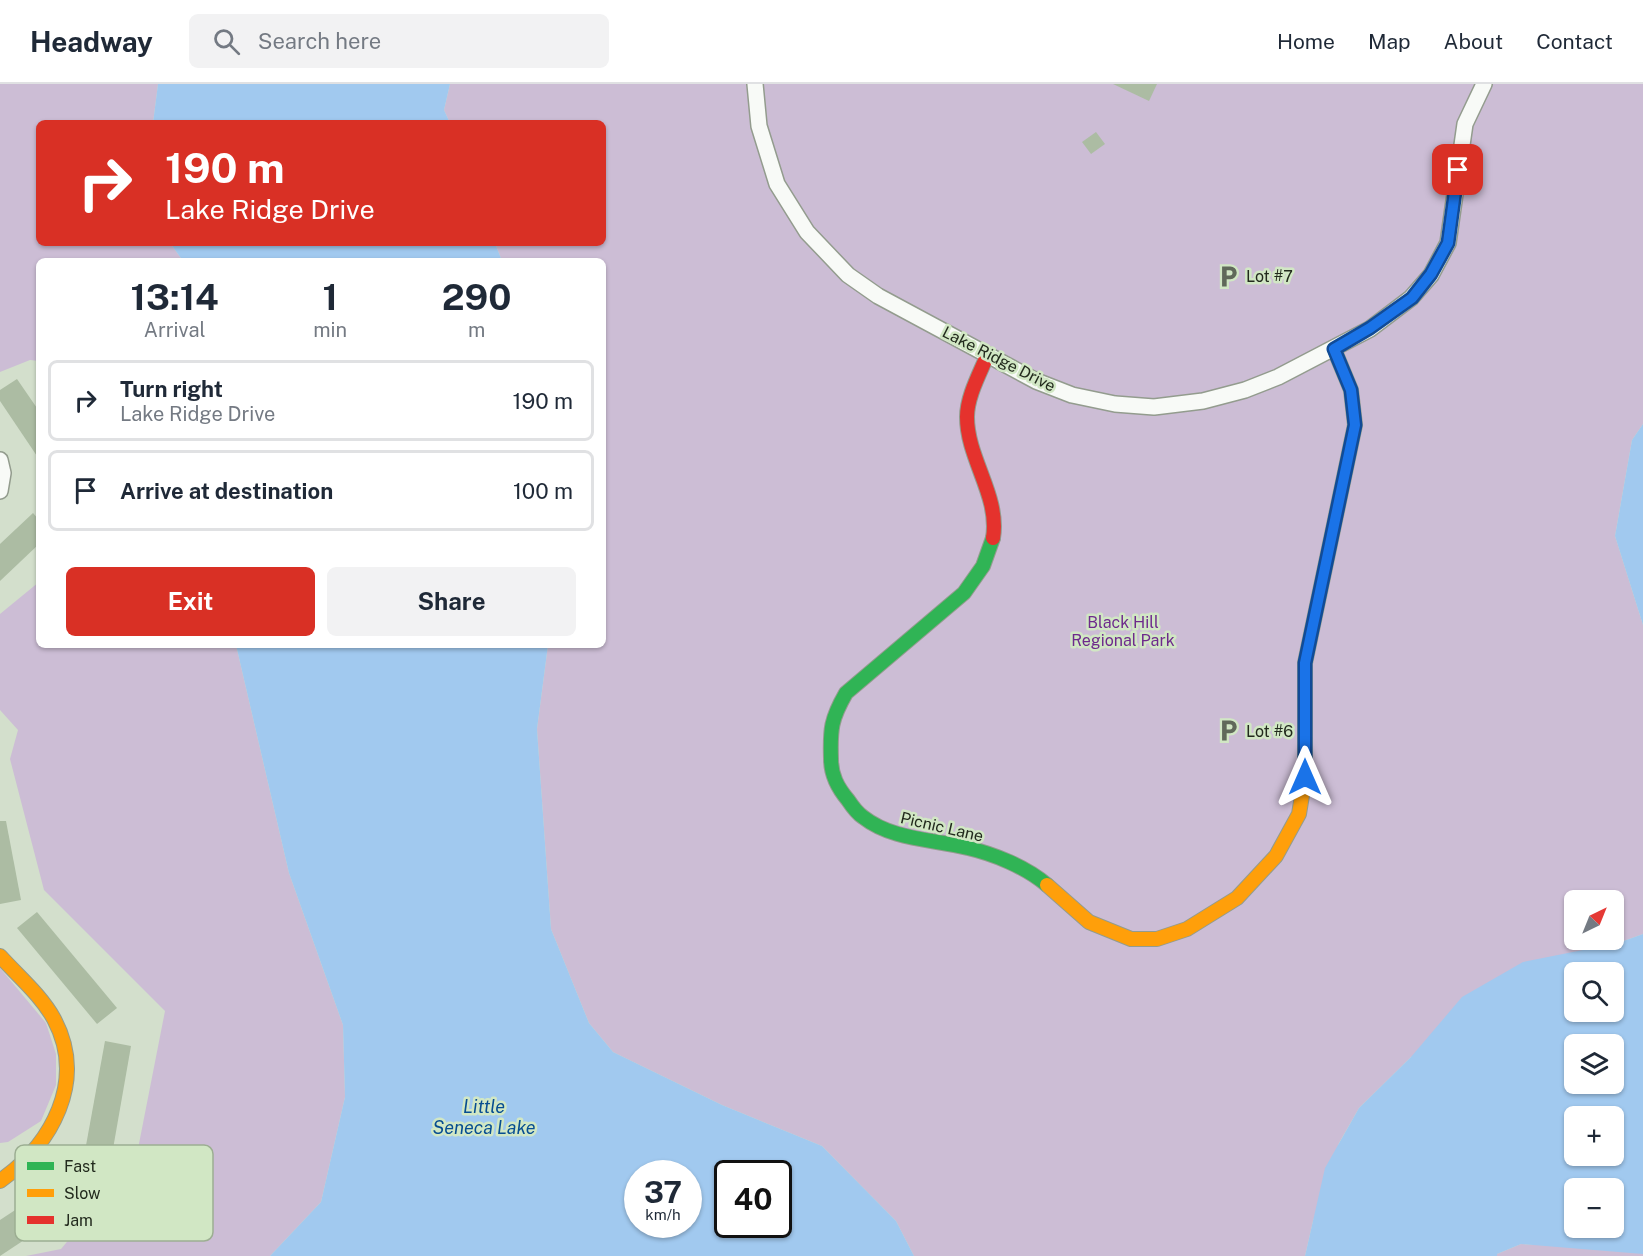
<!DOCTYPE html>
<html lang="en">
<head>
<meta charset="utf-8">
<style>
	body { margin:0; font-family:"Public Sans",sans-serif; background:#f2f2f3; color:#1f2937; height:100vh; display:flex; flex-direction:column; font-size:22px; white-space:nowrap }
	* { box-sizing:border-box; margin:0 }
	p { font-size:20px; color:#747a83 }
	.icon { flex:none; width:33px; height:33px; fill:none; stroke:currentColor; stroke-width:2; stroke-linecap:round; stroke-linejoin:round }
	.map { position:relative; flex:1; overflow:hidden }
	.drawer { position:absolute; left:36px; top:174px; width:570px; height:390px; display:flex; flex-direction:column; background:#fff; border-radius:9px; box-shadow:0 2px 4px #0004 }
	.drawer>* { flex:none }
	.banner { position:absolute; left:36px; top:36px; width:570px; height:126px; border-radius:9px; box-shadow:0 2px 4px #0004; background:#d93025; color:#fff; overflow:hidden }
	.needle { width:39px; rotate:43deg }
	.fabs { position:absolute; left:1564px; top:806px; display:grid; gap:12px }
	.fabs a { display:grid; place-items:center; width:60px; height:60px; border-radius:9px; background:#fff; box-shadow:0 2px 4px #0004; font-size:30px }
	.speed { position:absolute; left:624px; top:1076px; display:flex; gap:12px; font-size:30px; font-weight:700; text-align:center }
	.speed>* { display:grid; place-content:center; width:78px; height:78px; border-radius:50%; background:#fff; box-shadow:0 2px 4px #0004; line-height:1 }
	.speed small { font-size:15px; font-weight:400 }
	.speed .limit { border:3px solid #111; border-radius:9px; background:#fff; color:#111 }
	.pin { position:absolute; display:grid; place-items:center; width:51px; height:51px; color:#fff; margin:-26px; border-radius:12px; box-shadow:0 3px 9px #0006 }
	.me { position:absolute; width:66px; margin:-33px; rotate:0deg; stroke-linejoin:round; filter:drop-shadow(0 0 4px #0008) }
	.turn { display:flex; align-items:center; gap:21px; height:126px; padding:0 30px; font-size:27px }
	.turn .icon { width:78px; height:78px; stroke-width:2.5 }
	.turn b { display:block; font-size:42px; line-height:51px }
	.eta { display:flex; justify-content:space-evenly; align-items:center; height:102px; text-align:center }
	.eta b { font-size:36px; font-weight:700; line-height:42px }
	.primary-button { display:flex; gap:12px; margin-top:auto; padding:12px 30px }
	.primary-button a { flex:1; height:69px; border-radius:9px; background:#d93025; color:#fff; font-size:24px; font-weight:700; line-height:69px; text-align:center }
	.primary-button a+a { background:#f2f2f3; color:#1f2937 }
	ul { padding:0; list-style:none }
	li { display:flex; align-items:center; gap:18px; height:81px; margin:0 12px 9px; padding:0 18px; border:3px solid #e0e1e3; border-radius:9px }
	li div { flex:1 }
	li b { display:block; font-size:22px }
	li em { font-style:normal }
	header { display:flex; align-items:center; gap:36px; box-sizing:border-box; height:84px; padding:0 30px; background:#fff; border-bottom:2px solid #e0e1e3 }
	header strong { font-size:28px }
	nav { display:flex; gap:33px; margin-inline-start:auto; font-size:21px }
	.search { width:420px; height:54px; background:#f2f2f3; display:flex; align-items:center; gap:15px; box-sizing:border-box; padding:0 21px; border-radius:9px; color:#747a83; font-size:22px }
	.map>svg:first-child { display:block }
</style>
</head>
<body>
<header>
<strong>Headway</strong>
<div class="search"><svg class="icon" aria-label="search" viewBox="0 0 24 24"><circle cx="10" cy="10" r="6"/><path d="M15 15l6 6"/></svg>Search here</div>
<nav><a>Home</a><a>Map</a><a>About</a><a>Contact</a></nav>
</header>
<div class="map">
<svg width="1643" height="1172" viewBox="0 0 1643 1172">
	<rect width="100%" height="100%" fill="#d3dfcc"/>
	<g fill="#ccbdd5" fill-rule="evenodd">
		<path d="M0,0H158L153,39H39V159H170L183,177H39V277L30,276L0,288Z"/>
		<path d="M450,0H1643V340L1632,356L1615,452L1643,541V850L1618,859L1411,973L1359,1024L1339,1059L1313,1137L1305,1172H914L896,1137L822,1062L722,1021L613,968L589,939L551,845L537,645L548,561H603V177H502L495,159H603V39H450L444,26ZM1575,816H1614V855H1575Z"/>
		<path d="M39,498V561H236L289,789L343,941L345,1013L321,1118L270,1172H26L61,1165L136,1075L165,927L44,806L10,675L18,646L0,626V530Z"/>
		<path d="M0,884L46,939L56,970V1001L41,1037L8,1058L0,1059Z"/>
		<path d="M1521,1160L1643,1166V1172H1497V1170Z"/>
	</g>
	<g fill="#a1c9ef" fill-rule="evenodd">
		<path d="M158,0H450L444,26L450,39H153Z"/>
		<path d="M170,159H495L502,177H183Z"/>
		<path d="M1643,340V541L1615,452L1632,356Z"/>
		<path d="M236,561H548L537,645L551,845L589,939L613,968L722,1021L822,1062L896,1137L914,1172H270L321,1118L345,1013L343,941L289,789ZM638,1089H688V1140H638ZM728,1089H778V1140H728Z"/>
		<path d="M1643,850V1170L1521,1160L1497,1170V1172H1305L1325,1084L1359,1024L1411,973L1462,913L1523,878L1618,859ZM1575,888H1614V927H1575ZM1575,960H1614V999H1575ZM1575,1032H1614V1071H1575ZM1575,1104H1614V1143H1575Z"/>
	</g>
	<g fill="#acbca3">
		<path d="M1113,0H1157L1149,17Z"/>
		<path d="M1096,48L1105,60L1091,70L1082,58Z"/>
		<path d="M17,295L39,327V375L0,317V306Z"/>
		<path d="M33,429L39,436V460L0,497V460Z"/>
		<path d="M0,737H6L21,816L0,820Z"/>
		<path d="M37,828L117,924L97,940L17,844Z"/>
		<path d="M105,957L131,962L110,1082L83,1078Z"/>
		<path d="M67,1092L83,1117L0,1172V1136Z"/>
	</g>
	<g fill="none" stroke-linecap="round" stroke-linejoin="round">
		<defs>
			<g id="street">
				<path d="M755,0L759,42L777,100L807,148L848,191L878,212L1036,297L1072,311L1115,320L1154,323L1203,317L1245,306L1278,293L1370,245L1411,214L1431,191L1448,159L1465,40L1484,0"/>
				<path d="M0,376L3,389L0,407"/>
			</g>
			<g id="fast">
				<path d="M993,454L983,482L964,509L846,609C831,635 830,645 831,675C831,691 837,703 848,716C852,722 857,729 863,733C892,756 933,755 968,764C994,770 1026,783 1047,801"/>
				<path d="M1305,640V579L1355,341L1351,306L1334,265"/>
			</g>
			<g id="slow">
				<path d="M1047,801L1089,838L1131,855H1157L1187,845L1237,814L1276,772L1299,730L1305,693V640"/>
				<path d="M0,872C18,892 41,911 54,935C87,997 52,1060 0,1097"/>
			</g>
			<path id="jam" d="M987,272C979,291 967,313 967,333C967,375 1000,412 993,454"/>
		</defs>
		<use href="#street" stroke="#939c8e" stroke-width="18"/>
		<use href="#fast" stroke="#939c8e" stroke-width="16"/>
		<use href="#slow" stroke="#939c8e" stroke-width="16"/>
		<use href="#jam" stroke="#939c8e" stroke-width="16"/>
		<use href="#street" stroke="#f8faf7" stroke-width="15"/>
		<use href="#fast" stroke="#30b455" stroke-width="14"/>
		<use href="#slow" stroke="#ff9f0a" stroke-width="14"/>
		<use href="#jam" stroke="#e5322d" stroke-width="14"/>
	</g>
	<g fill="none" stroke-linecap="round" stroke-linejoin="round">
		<defs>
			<path id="route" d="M1305,693V579L1355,341L1351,306L1334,265L1370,244L1412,214L1431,190L1448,159L1458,86"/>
		</defs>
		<use href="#route" stroke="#114b97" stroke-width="15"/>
		<use href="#route" stroke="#1a73e8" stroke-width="10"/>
	</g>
	<defs>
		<symbol id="parking-bare" viewBox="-9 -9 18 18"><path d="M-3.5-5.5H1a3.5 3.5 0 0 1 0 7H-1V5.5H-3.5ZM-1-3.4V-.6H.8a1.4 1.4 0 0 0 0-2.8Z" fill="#60695a" stroke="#d1e7c4" stroke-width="2.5" paint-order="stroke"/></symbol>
	</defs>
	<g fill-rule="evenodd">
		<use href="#parking-bare" x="1212" y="176" width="33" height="33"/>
		<use href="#parking-bare" x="1212" y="630" width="33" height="33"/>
	</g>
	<g text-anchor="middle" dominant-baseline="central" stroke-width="5" stroke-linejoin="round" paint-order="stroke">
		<g font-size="16" fill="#222a1d" stroke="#d1e7c4" text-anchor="start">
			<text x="1246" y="192">Lot #7</text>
			<text x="1246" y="647">Lot #6</text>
		</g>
		<g font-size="16" fill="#222a1d" stroke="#d1e7c4">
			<text transform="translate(999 275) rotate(27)">Lake Ridge Drive</text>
			<text transform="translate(942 743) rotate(13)">Picnic Lane</text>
		</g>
		<g font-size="16" fill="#6e2a8c" stroke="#d1e7c4">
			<text x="1123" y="538">Black Hill<tspan x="1123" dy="18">Regional Park</tspan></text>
		</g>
		<g font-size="18" font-style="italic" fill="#064d91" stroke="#d1e7c4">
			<text x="484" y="1022">Little<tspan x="484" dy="21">Seneca Lake</tspan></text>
		</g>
	</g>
	<rect x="15" y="1061" width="198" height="96" rx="9" fill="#d1e7c4" stroke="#9cae92" stroke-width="1.5"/>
	<rect x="27" y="1078" width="27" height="8" fill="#30b455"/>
	<rect x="27" y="1105" width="27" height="8" fill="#ff9f0a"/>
	<rect x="27" y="1132" width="27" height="8" fill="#e5322d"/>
	<g font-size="16" fill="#222a1d">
		<text x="64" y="1088">Fast</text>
		<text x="64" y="1115">Slow</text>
		<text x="64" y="1142">Jam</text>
	</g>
</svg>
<div class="fabs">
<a><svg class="needle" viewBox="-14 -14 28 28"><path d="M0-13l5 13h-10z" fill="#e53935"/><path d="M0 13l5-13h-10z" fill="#747a83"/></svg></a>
<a><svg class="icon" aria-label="search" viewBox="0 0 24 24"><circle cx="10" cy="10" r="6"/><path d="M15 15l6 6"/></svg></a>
<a><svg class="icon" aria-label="layers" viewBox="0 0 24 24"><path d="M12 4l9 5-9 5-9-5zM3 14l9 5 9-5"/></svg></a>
<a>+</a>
<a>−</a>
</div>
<div class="speed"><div>37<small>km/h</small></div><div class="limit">40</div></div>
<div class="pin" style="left:1458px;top:86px;background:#d93025"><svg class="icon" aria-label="arrive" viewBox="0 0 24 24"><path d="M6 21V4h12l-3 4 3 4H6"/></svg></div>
<svg class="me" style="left:1305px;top:693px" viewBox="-20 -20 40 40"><path d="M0-17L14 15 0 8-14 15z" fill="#1a73e8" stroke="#fff" stroke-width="4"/></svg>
<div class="banner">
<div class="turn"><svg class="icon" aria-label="right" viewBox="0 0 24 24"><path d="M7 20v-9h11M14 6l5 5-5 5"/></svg><div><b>190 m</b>Lake Ridge Drive</div></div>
</div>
<section class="drawer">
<div class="eta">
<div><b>13:14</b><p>Arrival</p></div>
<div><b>1</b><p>min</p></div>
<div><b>290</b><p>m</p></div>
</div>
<ul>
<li><svg class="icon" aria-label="right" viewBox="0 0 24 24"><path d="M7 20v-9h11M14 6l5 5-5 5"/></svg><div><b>Turn right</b><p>Lake Ridge Drive</p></div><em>190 m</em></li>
<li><svg class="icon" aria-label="arrive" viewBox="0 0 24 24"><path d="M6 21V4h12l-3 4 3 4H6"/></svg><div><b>Arrive at destination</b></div><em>100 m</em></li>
</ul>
<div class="primary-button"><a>Exit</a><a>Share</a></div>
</section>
</div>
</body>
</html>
